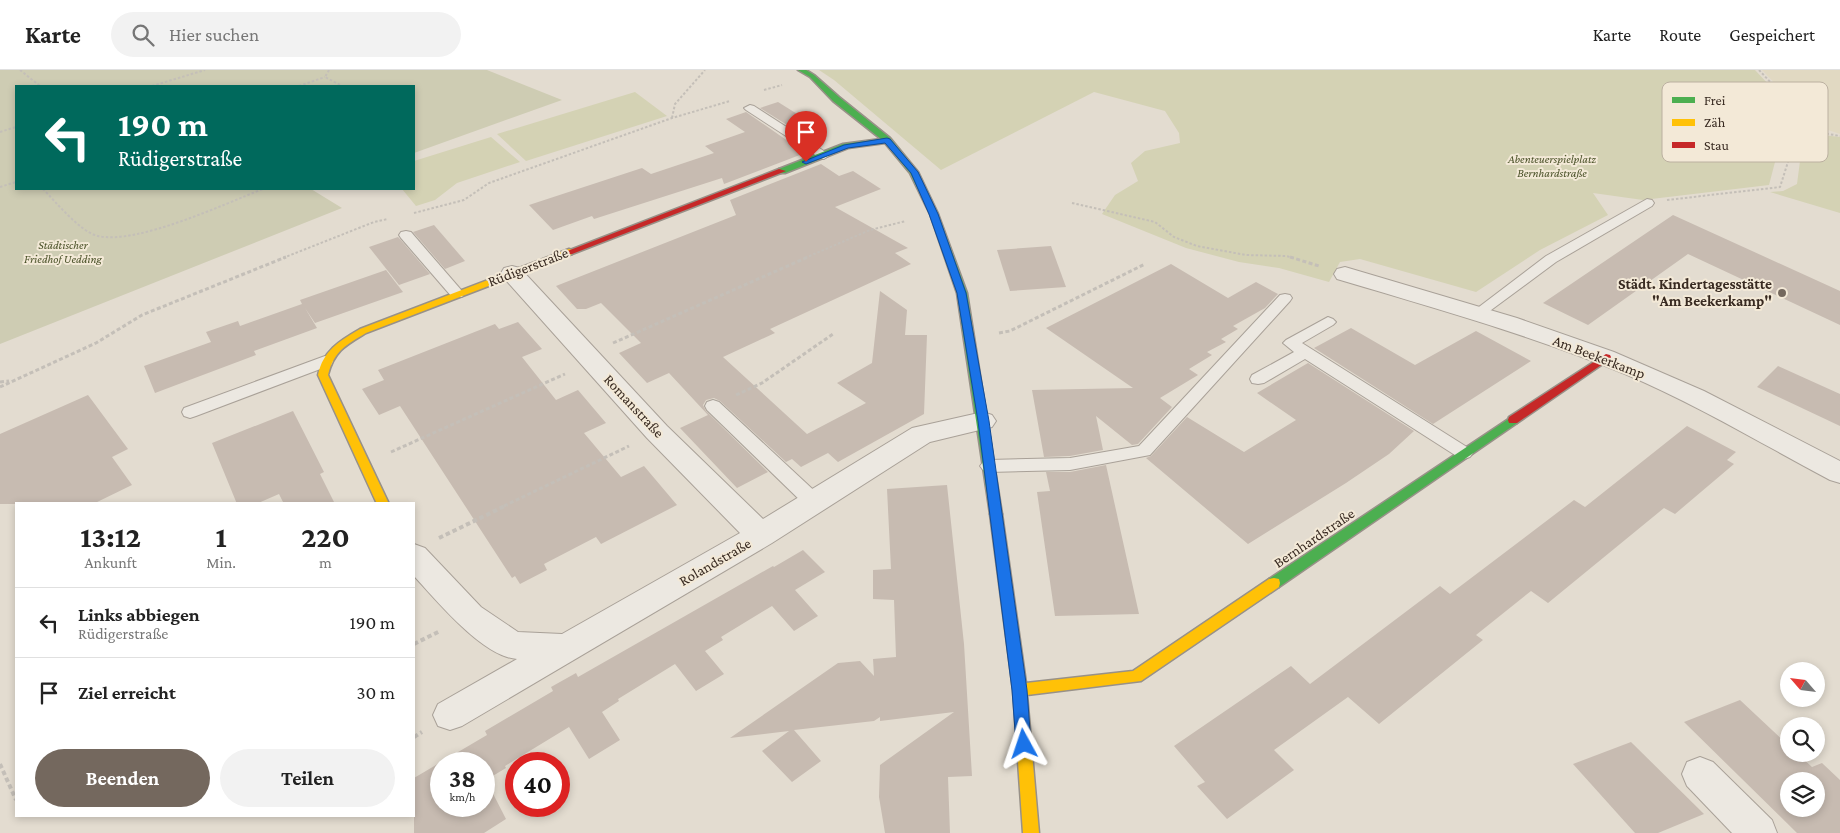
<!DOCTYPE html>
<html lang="de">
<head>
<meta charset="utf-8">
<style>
	body { margin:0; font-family:"Crimson Pro",serif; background:#f2f2f2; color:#222; height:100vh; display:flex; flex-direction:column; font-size:19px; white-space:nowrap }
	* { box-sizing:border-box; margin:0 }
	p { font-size:16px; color:#767676 }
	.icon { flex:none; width:28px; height:28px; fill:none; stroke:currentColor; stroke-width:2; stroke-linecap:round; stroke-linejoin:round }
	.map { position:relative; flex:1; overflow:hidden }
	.panel { position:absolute; left:15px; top:432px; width:400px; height:315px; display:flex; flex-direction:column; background:#fff; border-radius:0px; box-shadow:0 2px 8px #0003 }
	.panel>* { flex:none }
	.guide { position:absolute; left:15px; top:15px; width:400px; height:105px; border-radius:0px; box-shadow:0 2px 8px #0003; background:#00695c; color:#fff; overflow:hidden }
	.needle { width:32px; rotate:298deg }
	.buttons { position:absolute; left:1780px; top:592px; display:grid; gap:10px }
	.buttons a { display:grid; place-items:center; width:45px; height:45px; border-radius:50%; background:#fff; box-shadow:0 2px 8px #0003; font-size:25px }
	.speed { position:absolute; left:430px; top:682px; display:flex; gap:10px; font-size:25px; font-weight:700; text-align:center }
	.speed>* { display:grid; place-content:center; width:65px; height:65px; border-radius:50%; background:#fff; box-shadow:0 2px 8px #0003; line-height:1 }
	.speed small { font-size:12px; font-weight:400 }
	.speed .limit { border:8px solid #d22; background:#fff; color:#111 }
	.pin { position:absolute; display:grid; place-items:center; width:42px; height:42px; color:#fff; margin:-51px -21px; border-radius:50% 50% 50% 0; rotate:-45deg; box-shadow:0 0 5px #0007 }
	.pin .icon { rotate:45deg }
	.me { position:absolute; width:55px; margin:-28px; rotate:355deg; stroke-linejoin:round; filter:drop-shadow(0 0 4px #0008) }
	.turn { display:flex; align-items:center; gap:18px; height:105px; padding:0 20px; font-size:22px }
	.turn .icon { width:65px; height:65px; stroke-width:2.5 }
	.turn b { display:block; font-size:35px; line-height:42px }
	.eta { display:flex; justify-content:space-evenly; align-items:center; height:85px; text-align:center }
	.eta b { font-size:30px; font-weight:700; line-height:35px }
	.cta { display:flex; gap:10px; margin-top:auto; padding:10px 20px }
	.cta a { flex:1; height:58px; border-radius:30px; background:#74685e; color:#fff; font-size:20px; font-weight:700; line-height:58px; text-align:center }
	.cta a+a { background:#f2f2f2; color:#222 }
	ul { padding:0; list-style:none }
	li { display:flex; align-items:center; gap:15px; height:70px; padding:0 20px; border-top:1px solid #e0e0e0 }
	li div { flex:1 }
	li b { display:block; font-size:19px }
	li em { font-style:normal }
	header { display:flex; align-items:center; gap:30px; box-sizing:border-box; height:70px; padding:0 25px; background:#fff; border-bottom:1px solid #e0e0e0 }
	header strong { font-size:24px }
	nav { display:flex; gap:28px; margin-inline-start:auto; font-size:18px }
	.search { width:350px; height:45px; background:#f2f2f2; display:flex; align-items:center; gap:12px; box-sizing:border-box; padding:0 18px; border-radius:28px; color:#767676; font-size:19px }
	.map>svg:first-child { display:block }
</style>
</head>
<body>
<header>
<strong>Karte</strong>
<div class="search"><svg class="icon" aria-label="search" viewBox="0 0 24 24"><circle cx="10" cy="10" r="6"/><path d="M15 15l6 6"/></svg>Hier suchen</div>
<nav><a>Karte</a><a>Route</a><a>Gespeichert</a></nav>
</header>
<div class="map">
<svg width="1840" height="763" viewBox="0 0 1840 763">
	<rect width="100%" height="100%" fill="#e3dcd0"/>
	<path fill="#e1d9c2" d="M1762,0H1840V64L1816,56Z"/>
	<g fill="#d4d2b4">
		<path d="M819,0H1755L1808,56V59L1793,64L1775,92L1769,115L1643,130L1593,123L1608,145L1540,180L1476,222L1360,189L1340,192L1329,212L1279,198L1239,192L1186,178L1102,144L1115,125L1138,111L1131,93L1145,81L1180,73L1179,63L1165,41L1094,22L941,100L834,10Z"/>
		<path d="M635,22L667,46L526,91L497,64Z"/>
		<path d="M1813,64L1840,67V143L1770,122L1783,121L1797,114L1802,76L1805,68Z"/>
		<path d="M491,67L520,92L457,113L435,130L416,136L402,119H414V91Z"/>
	</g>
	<path fill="#ceccb3" d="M0,0H487L562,30L414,83V16H16V119H311L342,138L0,274Z"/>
	<g fill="#c7bbb1" fill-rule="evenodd">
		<path d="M778,32L818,57L800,63L760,38Z"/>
		<path d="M746,42L805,83L724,114L722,108L594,149L592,146L553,160L529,135L642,98L651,104L714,83L705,76L745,62L726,49Z"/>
		<path d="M821,94L839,106L853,101L881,119L835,137L908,178L895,183L911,194L770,259L775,263L723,287L807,364L866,333L837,313L872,293L880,221L907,240L905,265H927L924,344L838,392L828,383L801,397L792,389L786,392L720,331L714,328L706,330L703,335L706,341L768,402L737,418L680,358L708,345L669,303L647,313L619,283L641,273L601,233L586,239H577L556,216L736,145L730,130Z"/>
		<path d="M1673,145L1840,221V255L1688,184L1588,255L1543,233Z"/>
		<path d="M434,155L465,191L445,199L413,162Z"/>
		<path d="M398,167L400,169L430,204L399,215L369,177Z"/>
		<path d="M1051,176L1066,217L1010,221L997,180Z"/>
		<path d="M1171,194L1228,228L1256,212L1278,224L1265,238L1233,256L1238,259L1221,269L1226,272L1207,282L1212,285L1189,299L1198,305L1160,328L1172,337L1138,374L1132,375L1096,346L1103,380L1070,386L1044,387L1032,320L1133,318L1046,258Z"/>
		<path d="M386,200L403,222L315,253L305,238L317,258L254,281L256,285L155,323L144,296L211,272L206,262L238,251L240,256L302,234L300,230Z"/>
		<path d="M518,252L542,279L522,287L556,330L578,320L606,353L584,363L621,407L644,396L677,435L601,474L596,467L544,494L547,500L520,514L515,506L512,508L400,336L379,345L362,319L384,310L378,300L495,254L499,259Z"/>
		<path d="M1351,258L1415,295L1476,261L1531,291L1433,354L1314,278Z"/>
		<path d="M1308,293L1414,361L1389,384L1346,413L1248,474L1146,388L1151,386L1187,347L1244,382L1296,350L1257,323Z"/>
		<path d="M1778,296L1840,324V356L1757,317Z"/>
		<path d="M88,325L128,379L112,387L132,415L93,434H0V364Z"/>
		<path d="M293,341L324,402L320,404L335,434H284L279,424L256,434H237L212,373Z"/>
		<path d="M1687,356L1736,382L1727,390L1734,394L1675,444L1664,438L1548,533L1531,521L1476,565L1483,570L1379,654L1348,627L1274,680L1294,700L1227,749L1197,716L1205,712L1174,676L1291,596L1310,614L1440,516L1450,524L1574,430L1585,437Z"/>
		<path d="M1106,395L1139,544L1055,546L1037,422L1050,421L1046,402H1070Z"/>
		<path d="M947,415L964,574L972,706L948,707L950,763H885L879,727L880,695L954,642L880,651V647L874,651L794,660L821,691L792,712L762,681L789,661L730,668L838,593L860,591L874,606L873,589L896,587L894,530L873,529V500L891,499L887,419Z"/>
		<path d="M803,480L825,502L795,520L818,546L794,561L772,536L721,567L723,570L705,581L724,604L696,621L675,594L618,629L619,631L602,642L620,670L589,689L569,657L505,696L506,698L486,710L506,749L484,763H414V708L487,665L485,661L553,621L551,617L576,603L578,607L773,496L774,497ZM441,694H484V736H441Z"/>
		<path d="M1740,630L1789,676V684H1798L1812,697L1822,693L1840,710V763H1797L1684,652ZM1789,711H1816V739H1789Z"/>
		<path d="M1631,672L1704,744L1658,763H1635L1573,694Z"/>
	</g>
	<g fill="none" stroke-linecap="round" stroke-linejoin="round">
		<defs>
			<g id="lane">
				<path d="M750,35L754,36L830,85L824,89L820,88L746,40L744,38Z"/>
				<path d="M1647,129L1652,130L1654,133L1652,136L1556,192L1483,246H1473L1471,243L1546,186Z"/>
				<path d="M406,161L411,162L462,221L464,224L462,227H452L401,168L399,165L401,162Z"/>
				<path d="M1285,224L1290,225L1292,228L1290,231L1150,385L1070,400L989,402L983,400L980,396L983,392L989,390L1070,388L1139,376L1280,225Z"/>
				<path d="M1328,247L1333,249L1336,252L1333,255L1302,273L1470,379L1473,383L1470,387L1464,389L1458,387L1305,289L1264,313L1258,314L1252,313L1250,309L1252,305L1294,282L1283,273L1286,270Z"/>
				<path d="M325,286L331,287L333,291L331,295L196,346L190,348L184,346L182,342L184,338Z"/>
				<path d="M713,330L719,332L821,427L823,432L821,437L814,439L807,437L707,340L705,336L707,332Z"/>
			</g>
			<g id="street">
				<path d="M512,196L520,198L667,356L763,449L912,358L983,342L992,345L996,351L992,357L930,372L772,473L462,656L450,660L438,656L433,645L438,634L517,589C483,587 436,530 414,506V474L425,478L481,537L518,562L562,564L740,463L647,368L504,208L501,203L504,198Z"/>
				<path d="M1345,197L1517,248L1614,282L1704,321L1840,391V413L1830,410C1762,374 1696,334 1625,304C1531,265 1434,238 1337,209L1334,204L1337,199Z"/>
				<path d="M1700,687L1713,692L1772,750L1777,763H1732L1687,716L1682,704L1687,692Z"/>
			</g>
			<g id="fast">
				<path d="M798,0H806L814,5L839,27L890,68L918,102L938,144L967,223L1002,444L1000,447H992L990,444L957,223L930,144L910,103L885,73L848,78L785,103H779V99L843,74L881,69L833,31L810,7Z"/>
				<path d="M1513,346L1518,350L1517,353L1279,517L1274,518L1269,517L1268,513L1269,509Z"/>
			</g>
			<g id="slow">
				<path d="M569,179L572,180V184L366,263C346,275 334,281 328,305L389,434H377L318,305C323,281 339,271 360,259Z"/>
				<path d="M996,440L1000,441L1002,444L1026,613L1133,601L1269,509L1274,508L1279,509L1280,513L1279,517L1141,611L1027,625L1039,763H1023L1013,620L990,444L992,441Z"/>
			</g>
			<g id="jam">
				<path d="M779,99L786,101L572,184H566L565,182Z"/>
				<path d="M1606,284L1610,285L1611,287L1610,289L1517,353H1509L1508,350L1509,347Z"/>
			</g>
		</defs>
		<use href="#lane" stroke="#a9a198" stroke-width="2"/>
		<use href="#street" stroke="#a9a198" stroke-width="2"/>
		<use href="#fast" stroke="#989188" stroke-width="3"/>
		<use href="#slow" stroke="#989188" stroke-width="3"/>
		<use href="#jam" stroke="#989188" stroke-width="3"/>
		<g stroke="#c4bfb8" stroke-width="2" stroke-dasharray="2.5 2" stroke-linecap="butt">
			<path d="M20,0L40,16"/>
			<path d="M329,0L325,7L342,16"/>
			<path d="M1759,0L1817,62L1840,66"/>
			<path d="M152,16L205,0"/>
			<path d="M299,16L325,7"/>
			<path d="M764,20L782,15"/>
			<path d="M672,48L675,34L705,0"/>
			<path d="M0,62L16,57"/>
			<path d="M0,117L16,112"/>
			<path d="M43,119C56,132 80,162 98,166C137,175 224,134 263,119"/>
			<path d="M1667,130L1780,117L1794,73L1802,63L1817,62"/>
			<path d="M1072,133L1155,152L1174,167L1197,176L1246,185L1286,186L1294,188"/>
			<path d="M414,143L464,130L489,113L672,48L730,31"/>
			<path d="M283,188L374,152L388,149"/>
			<path d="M805,188L870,160L906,151"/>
		</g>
		<g stroke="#c4bfb8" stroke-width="3" stroke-dasharray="4 2.5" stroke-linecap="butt">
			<path d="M1290,187L1319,196"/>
			<path d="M999,263L1010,261L1145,194"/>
			<path d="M613,273L808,187"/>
			<path d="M0,312L9,311"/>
			<path d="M0,317L96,273L142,245L286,187"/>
			<path d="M736,325L762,313L833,264"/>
			<path d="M391,382L565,304"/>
			<path d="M504,436L629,376"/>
		</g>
		<g stroke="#c4bfb8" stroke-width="4" stroke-dasharray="4.5 3" stroke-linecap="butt">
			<path d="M439,468L507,435"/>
			<path d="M414,574L440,561"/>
			<path d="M414,667L422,662"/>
			<path d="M0,694L16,730"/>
		</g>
		<use href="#lane" fill="#ece8e1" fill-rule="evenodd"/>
		<use href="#street" fill="#ece8e1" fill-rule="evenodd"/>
		<use href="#fast" fill="#4caf50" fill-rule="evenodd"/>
		<use href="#slow" fill="#ffc107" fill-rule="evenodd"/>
		<use href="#jam" fill="#c62828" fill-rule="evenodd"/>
	</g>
	<path fill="#1a73e8" stroke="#114b97" d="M887,68L890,69L918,102L938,144L966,223L989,351L1027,620L1031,674L1029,678L1024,680L1019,678L1016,674L1012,620L978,351L957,223L929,144L911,103L885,73L848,78L806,94L802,92L844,75Z"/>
	<circle fill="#74685e" stroke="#f3e9d7" stroke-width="2" cx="1782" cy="223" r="5"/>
	<g text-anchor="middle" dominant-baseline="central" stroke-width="4" stroke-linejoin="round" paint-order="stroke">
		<g font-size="12" font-style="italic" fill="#4b5229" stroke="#f3e9d7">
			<text x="1552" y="89">Abenteuerspielplatz<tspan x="1552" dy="14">Bernhardstraße</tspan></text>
			<text x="63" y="175">Städtischer<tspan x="63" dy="14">Friedhof Uedding</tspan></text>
		</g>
		<g font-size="15" fill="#382a21" stroke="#f3e9d7">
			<text transform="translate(528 197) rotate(-21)">Rüdigerstraße</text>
			<text transform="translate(1599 287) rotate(21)">Am Beekerkamp</text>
			<text transform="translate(634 336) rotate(47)">Romanstraße</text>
			<text transform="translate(1314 468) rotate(-34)">Bernhardstraße</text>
			<text transform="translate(715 492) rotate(-30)">Rolandstraße</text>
		</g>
		<g font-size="15" font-weight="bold" fill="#382a21" stroke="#f3e9d7" text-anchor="end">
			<text x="1772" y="214">Städt. Kindertagesstätte<tspan x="1772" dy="17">"Am Beekerkamp"</tspan></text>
		</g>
	</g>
	<rect x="1662" y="12" width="166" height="80" rx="8" fill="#f3e9d7" stroke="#bbb0a0" stroke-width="1"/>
	<rect x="1672" y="27" width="23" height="6" fill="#4caf50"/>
	<rect x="1672" y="49" width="23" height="7" fill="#ffc107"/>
	<rect x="1672" y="72" width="23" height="6" fill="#c62828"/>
	<g font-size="14" fill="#382a21">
		<text x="1704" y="35">Frei</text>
		<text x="1704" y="57">Zäh</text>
		<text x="1704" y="80">Stau</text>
	</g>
</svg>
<div class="buttons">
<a><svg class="needle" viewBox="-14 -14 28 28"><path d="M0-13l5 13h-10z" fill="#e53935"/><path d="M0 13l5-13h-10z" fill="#767676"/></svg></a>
<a><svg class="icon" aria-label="search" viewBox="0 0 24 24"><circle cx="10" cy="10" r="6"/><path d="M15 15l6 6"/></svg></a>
<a><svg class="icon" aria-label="layers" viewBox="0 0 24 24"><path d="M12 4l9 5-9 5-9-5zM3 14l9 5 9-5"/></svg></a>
</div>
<div class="speed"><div>38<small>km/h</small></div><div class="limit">40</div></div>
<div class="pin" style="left:806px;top:92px;background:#d93025"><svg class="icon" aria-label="arrive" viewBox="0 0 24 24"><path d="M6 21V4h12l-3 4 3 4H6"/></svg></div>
<svg class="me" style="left:1024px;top:674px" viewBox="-20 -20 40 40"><path d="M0-17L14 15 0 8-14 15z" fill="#1a73e8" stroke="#fff" stroke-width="4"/></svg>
<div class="guide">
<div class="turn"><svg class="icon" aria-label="left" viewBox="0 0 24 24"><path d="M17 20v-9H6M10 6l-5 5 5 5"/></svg><div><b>190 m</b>Rüdigerstraße</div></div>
</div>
<section class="panel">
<div class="eta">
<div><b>13:12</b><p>Ankunft</p></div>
<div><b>1</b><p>Min.</p></div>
<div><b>220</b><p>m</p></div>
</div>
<ul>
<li><svg class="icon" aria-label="left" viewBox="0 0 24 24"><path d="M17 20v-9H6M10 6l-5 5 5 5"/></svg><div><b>Links abbiegen</b><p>Rüdigerstraße</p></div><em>190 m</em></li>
<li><svg class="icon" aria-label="arrive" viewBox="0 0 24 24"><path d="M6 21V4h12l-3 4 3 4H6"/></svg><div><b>Ziel erreicht</b></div><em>30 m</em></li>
</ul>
<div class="cta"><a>Beenden</a><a>Teilen</a></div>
</section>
</div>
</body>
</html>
